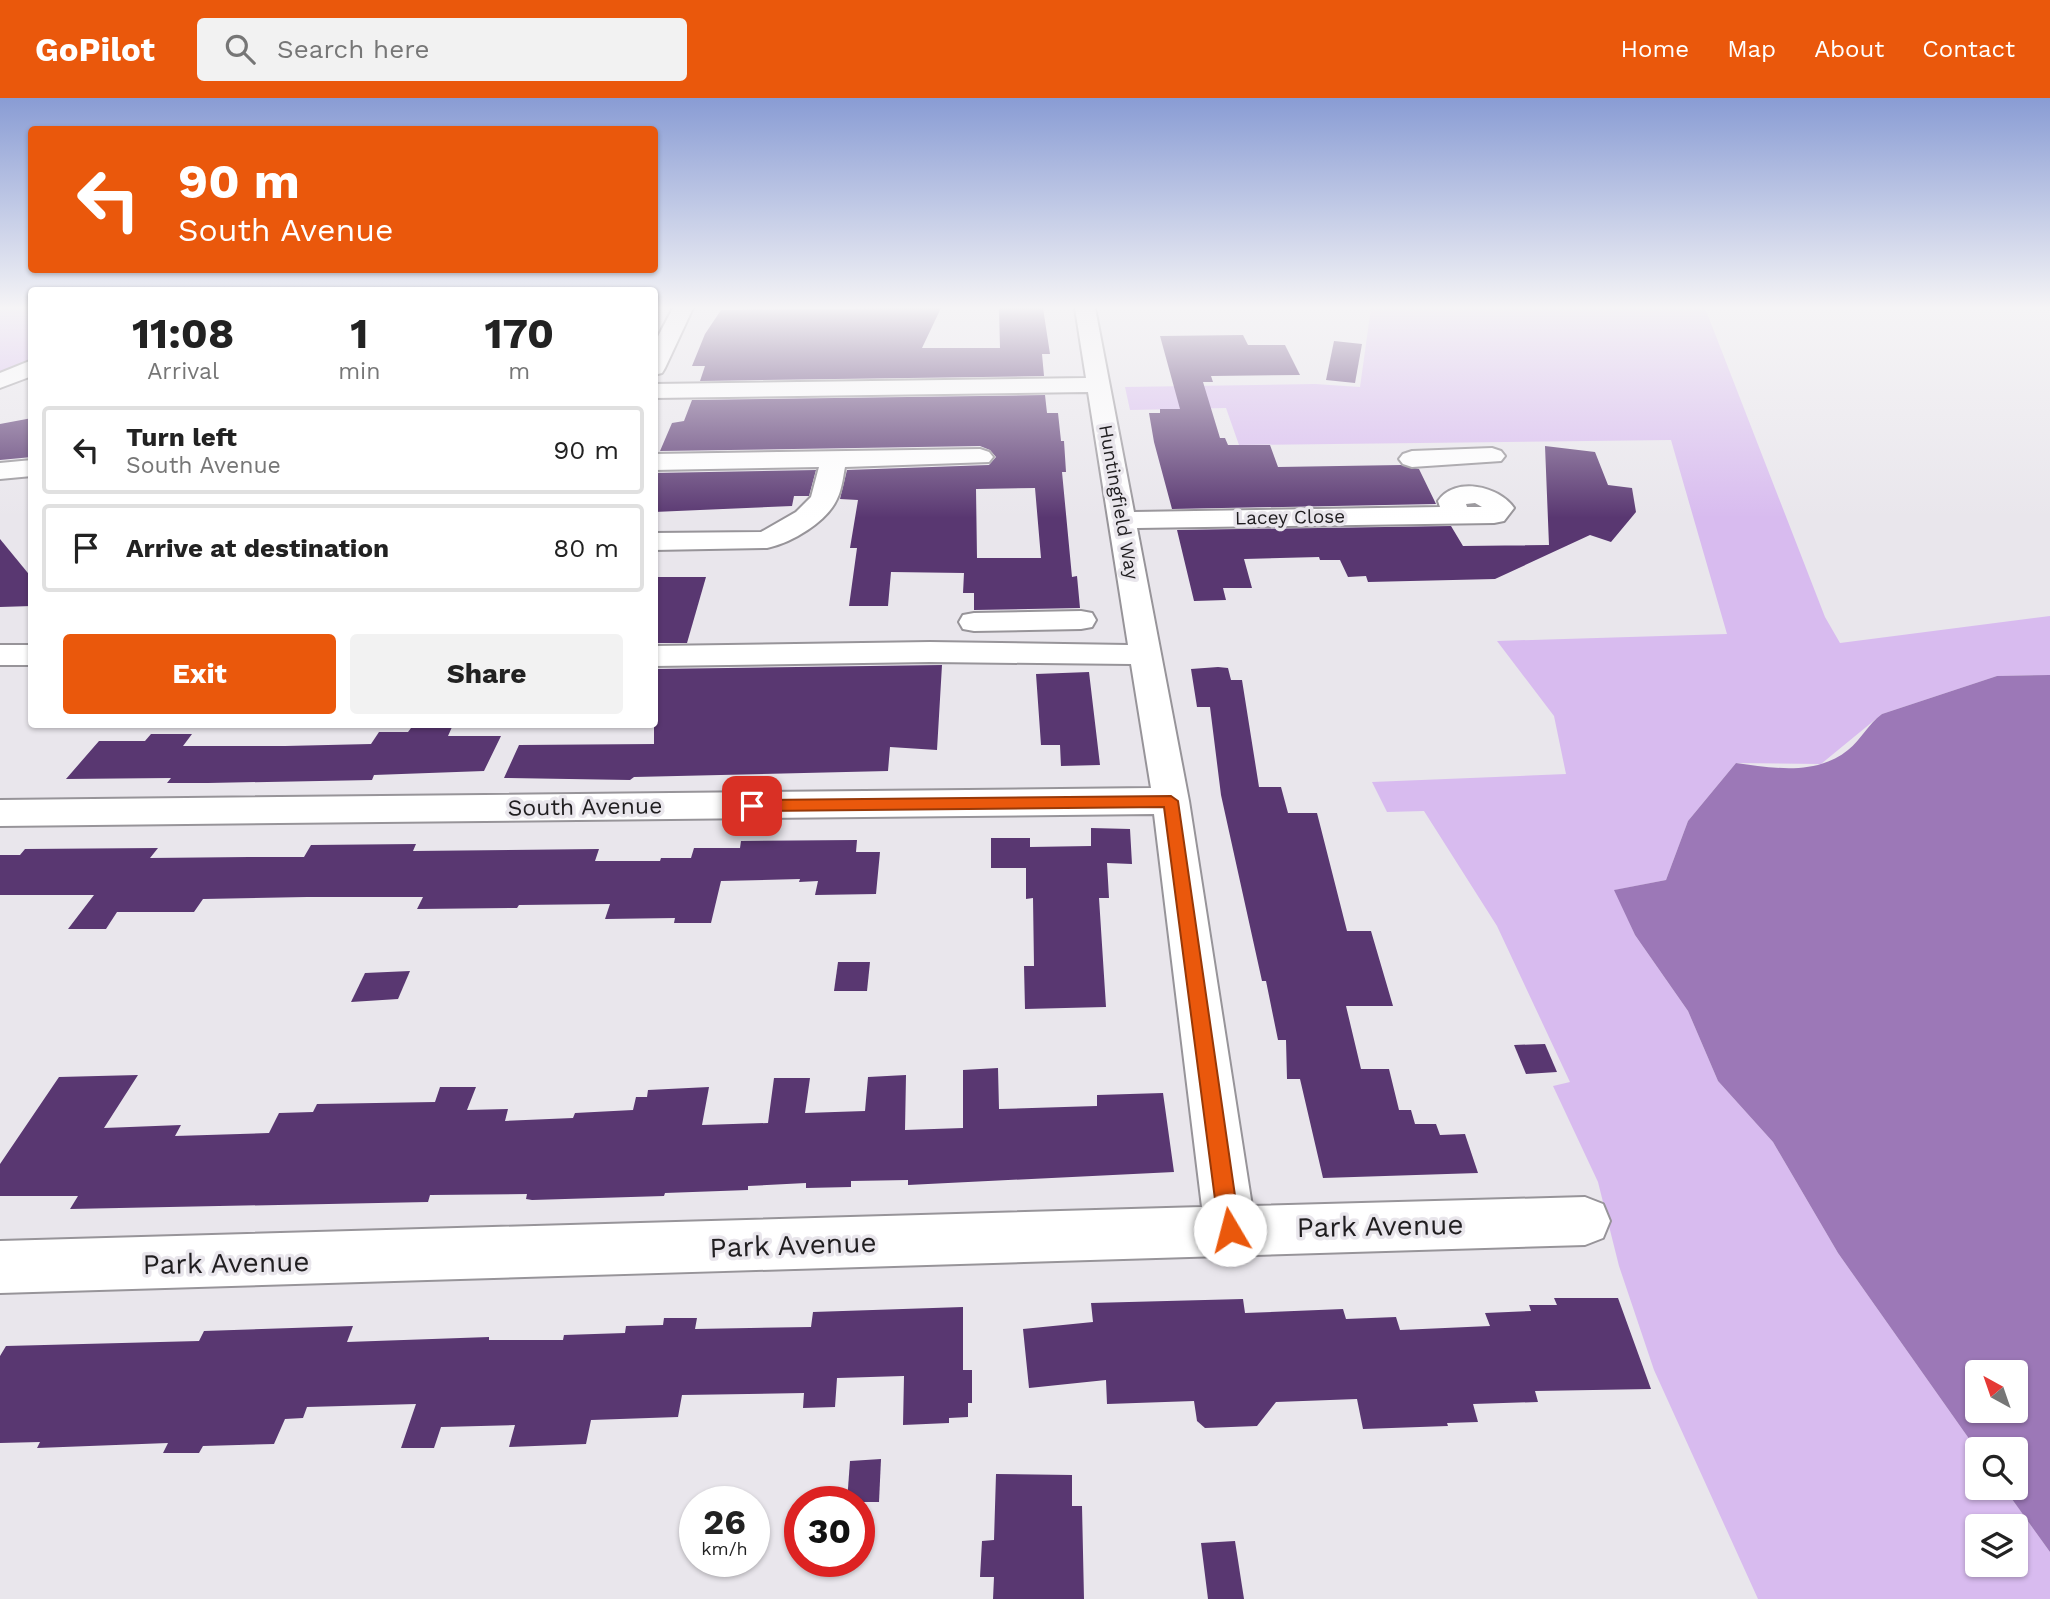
<!DOCTYPE html>
<html lang="en">
<head>
<meta charset="utf-8">
<style>
	body { margin:0; font-family:"Work Sans",sans-serif; background:#f2f2f2; color:#222; height:100vh; display:flex; flex-direction:column; font-size:26px; white-space:nowrap }
	* { box-sizing:border-box; margin:0 }
	p { font-size:23px; color:#767676 }
	.icon { flex:none; width:38px; height:38px; fill:none; stroke:currentColor; stroke-width:2; stroke-linecap:round; stroke-linejoin:round }
	.map { position:relative; flex:1; overflow:hidden }
	.sheet { position:absolute; left:28px; top:189px; width:630px; height:441px; display:flex; flex-direction:column; background:#fff; border-radius:7px; box-shadow:0 2px 5px #0004 }
	.sheet>* { flex:none }
	.guide { position:absolute; left:28px; top:28px; width:630px; height:147px; border-radius:7px; box-shadow:0 2px 5px #0004; background:#ea580c; color:#fff; overflow:hidden }
	.needle { width:46px; rotate:320deg }
	.controls { position:absolute; left:1965px; top:1262px; display:grid; gap:14px }
	.controls a { display:grid; place-items:center; width:63px; height:63px; border-radius:7px; background:#fff; box-shadow:0 2px 5px #0004; font-size:35px }
	.speed { position:absolute; left:679px; top:1388px; display:flex; gap:14px; font-size:35px; font-weight:700; text-align:center }
	.speed>* { display:grid; place-content:center; width:91px; height:91px; border-radius:50%; background:#fff; box-shadow:0 2px 5px #0004; line-height:1 }
	.speed small { font-size:18px; font-weight:400 }
	.speed .limit { border:10px solid #d22; background:#fff; color:#111 }
	.pin { position:absolute; display:grid; place-items:center; width:60px; height:60px; color:#fff; margin:-30px; border-radius:14px; box-shadow:0 4px 10px #0006 }
	.me { position:absolute; width:77px; margin:-38px; rotate:352deg; stroke-linejoin:round; filter:drop-shadow(0 0 5px #0008) }
	.turn { display:flex; align-items:center; gap:24px; height:147px; padding:0 35px; font-size:32px }
	.turn .icon { width:91px; height:91px; stroke-width:2.5 }
	.turn b { display:block; font-size:49px; line-height:60px }
	.eta { display:flex; justify-content:space-evenly; align-items:center; height:119px; text-align:center }
	.eta b { font-size:42px; font-weight:700; line-height:49px }
	.button { display:flex; gap:14px; margin-top:auto; padding:14px 35px }
	.button a { flex:1; height:80px; border-radius:7px; background:#ea580c; color:#fff; font-size:28px; font-weight:700; line-height:80px; text-align:center }
	.button a+a { background:#f2f2f2; color:#222 }
	ul { padding:0; list-style:none }
	li { display:flex; align-items:center; gap:21px; height:88px; margin:0 14px 10px; padding:0 21px; border:4px solid #e0e0e0; border-radius:7px }
	li div { flex:1 }
	li b { display:block; font-size:26px }
	li em { font-style:normal }
	header { display:flex; align-items:center; gap:42px; box-sizing:border-box; height:98px; padding:0 35px; background:#ea580c; color:#fff }
	header strong { font-size:33px }
	nav { display:flex; gap:38px; margin-inline-start:auto; font-size:24px }
	.search { width:490px; height:63px; background:#f2f2f2; display:flex; align-items:center; gap:18px; box-sizing:border-box; padding:0 24px; border-radius:7px; color:#767676; font-size:26px }
	.map>svg:first-child { display:block }
</style>
</head>
<body>
<header>
<strong>GoPilot</strong>
<div class="search"><svg class="icon" aria-label="search" viewBox="0 0 24 24"><circle cx="10" cy="10" r="6"/><path d="M15 15l6 6"/></svg>Search here</div>
<nav><a>Home</a><a>Map</a><a>About</a><a>Contact</a></nav>
</header>
<div class="map">
<svg width="2050" height="1501" viewBox="0 0 2050 1501">
	<rect width="100%" height="100%" fill="#e9e6ec"/>
	<g fill="#d8bbef" fill-rule="evenodd">
		<path d="M0,210H31V262L0,275Z"/>
		<path d="M1371,210H1705L1825,519L1840,545L2050,518V577L1997,578L1882,616L1821,666L1736,665L1688,723L1666,782L1615,792L1635,837L1688,913L1718,983L1773,1044L1838,1155L1977,1352L1978,1390H2004L2050,1454V1501H1758L1654,1272L1619,1168L1598,1084L1553,988L1570,984L1497,828L1424,713L1387,714L1372,684L1566,676L1554,618L1497,543L1727,536L1671,342L1239,347L1226,310L1130,312L1125,289L1315,286L1360,289ZM1978,1428H2016V1466H1978Z"/>
	</g>
	<path fill="#9c78b7" fill-rule="evenodd" d="M2050,577V1454L2004,1390H2016V1351L1977,1352L1838,1155L1773,1044L1718,983L1688,913L1635,837L1614,792L1666,782L1688,723L1736,665C1773,670 1816,678 1848,652C1861,642 1868,626 1882,616L1997,578ZM1978,1274H2016V1312H1978Z"/>
	<g fill="#593771" fill-rule="evenodd">
		<path d="M941,210L922,250H1000L999,210H1043L1050,256H1042L1044,278L700,283L705,268H692L705,236L721,212Z"/>
		<path d="M1243,237L1248,247H1285L1300,277L1211,278L1213,284H1203L1220,340H1225L1228,347H1270L1278,369L1401,367L1419,371L1436,406L1172,411L1154,344L1149,315H1160V311H1180L1160,238Z"/>
		<path d="M1334,243L1362,246L1355,285L1326,282Z"/>
		<path d="M1045,297L1047,315H1058L1061,343H1064L1066,374H1062L1072,479L1077,478L1080,510L974,512V495H963L964,475L891,474L888,508H849L857,450H850L858,402L840,401L847,372L989,367L996,359L990,352L980,348L660,353L672,325L684,323L692,302ZM1035,390L1041,460H977L976,391Z"/>
		<path d="M32,320V359L0,362V326Z"/>
		<path d="M1545,348L1595,354L1608,387L1632,390L1636,414L1611,444L1590,437L1495,481L1368,484L1366,478L1348,479L1340,462H1320L1319,459L1244,461L1252,490H1223L1226,502L1194,503L1177,432L1451,428L1463,448L1549,447Z"/>
		<path d="M816,372L809,398H794L792,408L654,414V375Z"/>
		<path d="M0,441L32,480V508L0,509Z"/>
		<path d="M654,479H706L687,545H654Z"/>
		<path d="M942,567L937,652L890,649L888,673L634,679L630,682L504,680L519,647L654,646V571Z"/>
		<path d="M1218,569L1228,570L1231,582H1242L1259,689H1281L1288,715H1317L1347,833H1371L1393,908H1346L1361,971H1389L1399,1012H1411L1415,1026H1436L1440,1037L1465,1036L1478,1075L1323,1080L1300,981H1287L1286,942H1278L1266,883H1262L1221,697L1210,609H1197L1191,571Z"/>
		<path d="M1089,574L1100,667L1061,668L1060,647H1041L1036,576Z"/>
		<path d="M452,629L448,638H501L484,673L374,677L372,682L208,685H167L171,680L66,681L99,643H145L151,636H192L183,648H285L371,646L379,634H408L411,630Z"/>
		<path d="M1091,730L1130,731L1132,766L1107,765L1109,800H1099L1106,909L1025,911L1024,868H1034L1033,800L1026,801V770H991V740H1030V749L1091,748Z"/>
		<path d="M857,742L856,754H880L876,796L815,797L818,783L799,784L800,781L721,783L711,825H674L675,820L605,821L610,806L519,807L517,810L417,811L423,799H307L203,801L194,814H117L106,831H68L94,797H0V757H20L25,751L158,750L150,760L250,759H304L311,747L416,746L413,753L599,751L595,763H660L661,760H691L694,750H740L741,743Z"/>
		<path d="M838,864H870L867,893H834Z"/>
		<path d="M410,873L398,901L351,904L365,875Z"/>
		<path d="M1545,946L1557,974L1526,976L1514,947Z"/>
		<path d="M998,970L999,1011L1097,1008V997L1163,995L1174,1074L908,1087V1082L851,1083V1089L806,1090V1085L748,1088V1092L665,1095L664,1098L532,1102L526,1101L527,1096L430,1097L428,1104L70,1111L78,1098H0V1066L59,979L138,977L104,1030L181,1027L175,1038L269,1035L279,1015L313,1014L317,1006L435,1004L440,989H476L467,1012L508,1011L505,1023L573,1020L575,1015L633,1012L636,999H647L648,992L709,989L702,1027L768,1025L774,980H810L805,1015L865,1013L868,979L906,977L905,1032L963,1030V972Z"/>
		<path d="M1554,1200H1618L1651,1291L1535,1293L1538,1304L1473,1306L1478,1324L1447,1325L1448,1328L1363,1331L1357,1301L1276,1304L1257,1328L1205,1330L1197,1323L1194,1303L1107,1306L1106,1282L1029,1290L1023,1231L1093,1224L1091,1205L1243,1201L1245,1215L1343,1211L1346,1221L1396,1219L1400,1232L1490,1228L1485,1215L1531,1213L1529,1207H1557Z"/>
		<path d="M963,1209V1272H972V1305H968V1319L949,1320V1325L903,1327L904,1278L837,1280L835,1309L803,1310L804,1295L682,1297L678,1319L591,1322L586,1346L509,1349L515,1327L441,1329L434,1350H401L416,1306L307,1309L303,1320L285,1321L274,1346L203,1348L199,1355H163L168,1345L37,1350L40,1344L0,1345V1258L6,1248L199,1243L204,1233L353,1228L347,1244L489,1239V1242H563L564,1237L625,1235L626,1228L663,1227L664,1220H697L695,1231L811,1229L813,1214Z"/>
		<path d="M881,1361L879,1404H847L850,1363Z"/>
		<path d="M996,1376L1072,1377V1408H1082L1084,1501H993L994,1479H980L982,1443L994,1442Z"/>
		<path d="M1235,1443L1244,1501H1208L1201,1445Z"/>
	</g>
	<g fill="none" stroke-linecap="round" stroke-linejoin="round">
		<defs>
			<g id="minor">
				<path d="M673,210H693L665,270L662,275L654,277V246Z"/>
				<path d="M1075,210H1095L1134,414L1440,409L1438,403C1455,378 1499,388 1514,410L1504,423L1494,425L1137,430L1189,703L1252,1108L1585,1099L1603,1106L1610,1123L1603,1140L1585,1147L0,1195V1143L1202,1109L1154,716L0,728V702L1151,690L1131,566L930,564L654,568V548L930,544L1128,547L1088,294L654,300V286L1086,280ZM1475,405L1482,409H1467L1466,406Z"/>
				<path d="M1492,350L1501,353L1505,358L1501,363L1412,369L1403,366L1399,361L1403,356L1412,353Z"/>
				<path d="M980,351L989,354L993,359L989,364L845,369C843,379 842,391 837,401C827,424 791,445 767,450L654,452V435L761,434L796,414L811,399L819,369L654,372V356Z"/>
				<path d="M32,362V378L0,381V365Z"/>
				<path d="M1081,513L1092,515L1096,522L1092,529L1081,531L974,533L963,531L959,524L963,517L974,515Z"/>
				<rect x="0" y="547" width="32" height="20"/>
			</g>
			<path id="major" d="M32,262V278L0,290V275Z"/>
		</defs>
		<use href="#minor" stroke="#979499" stroke-width="4"/>
		<use href="#major" stroke="#979499" stroke-width="4"/>
		<use href="#minor" fill="#fff" fill-rule="evenodd"/>
		<use href="#major" fill="#fff" fill-rule="evenodd"/>
	</g>
	<linearGradient id="sky" x2="0" y2="1"><stop stop-color="#899cd4"/><stop offset="0.5" stop-color="#f5f4f6"/><stop offset="1" stop-color="#f5f4f6" stop-opacity="0"/></linearGradient>
	<rect width="2050" height="420" fill="url(#sky)"/>
	<path fill="#ea580c" stroke="#983908" stroke-width="2" d="M1171,698L1178,703L1240,1132L1237,1139L1230,1142L1222,1139L1219,1132L1164,709L752,713L745,708L752,702Z"/>
	<g text-anchor="middle" dominant-baseline="central" stroke-width="7" stroke-linejoin="round" paint-order="stroke">
		<g font-size="19" fill="#201e20" stroke="#e9e6ec">
			<text transform="translate(1119 404) rotate(80)">Huntingfield Way</text>
			<text transform="translate(1290 419) rotate(-1)">Lacey Close</text>
		</g>
		<g font-size="23" fill="#201e20" stroke="#e9e6ec">
			<text transform="translate(585 709) rotate(-1)">South Avenue</text>
		</g>
		<g font-size="28" fill="#201e20" stroke="#e9e6ec">
			<text transform="translate(1380 1128) rotate(-1)">Park Avenue</text>
			<text transform="translate(793 1147) rotate(-2)">Park Avenue</text>
			<text transform="translate(226 1165) rotate(-1)">Park Avenue</text>
		</g>
	</g>
</svg>
<div class="controls">
<a><svg class="needle" viewBox="-14 -14 28 28"><path d="M0-13l5 13h-10z" fill="#e53935"/><path d="M0 13l5-13h-10z" fill="#767676"/></svg></a>
<a><svg class="icon" aria-label="search" viewBox="0 0 24 24"><circle cx="10" cy="10" r="6"/><path d="M15 15l6 6"/></svg></a>
<a><svg class="icon" aria-label="layers" viewBox="0 0 24 24"><path d="M12 4l9 5-9 5-9-5zM3 14l9 5 9-5"/></svg></a>
</div>
<div class="speed"><div>26<small>km/h</small></div><div class="limit">30</div></div>
<div class="pin" style="left:752px;top:708px;background:#d93025"><svg class="icon" aria-label="arrive" viewBox="0 0 24 24"><path d="M6 21V4h12l-3 4 3 4H6"/></svg></div>
<svg class="me" style="left:1230px;top:1132px" viewBox="-20 -20 40 40"><circle r="19" fill="#fff"/><path d="M0-13L10 11 0 6-10 11z" fill="#ea580c"/></svg>
<div class="guide">
<div class="turn"><svg class="icon" aria-label="left" viewBox="0 0 24 24"><path d="M17 20v-9H6M10 6l-5 5 5 5"/></svg><div><b>90 m</b>South Avenue</div></div>
</div>
<section class="sheet">
<div class="eta">
<div><b>11:08</b><p>Arrival</p></div>
<div><b>1</b><p>min</p></div>
<div><b>170</b><p>m</p></div>
</div>
<ul>
<li><svg class="icon" aria-label="left" viewBox="0 0 24 24"><path d="M17 20v-9H6M10 6l-5 5 5 5"/></svg><div><b>Turn left</b><p>South Avenue</p></div><em>90 m</em></li>
<li><svg class="icon" aria-label="arrive" viewBox="0 0 24 24"><path d="M6 21V4h12l-3 4 3 4H6"/></svg><div><b>Arrive at destination</b></div><em>80 m</em></li>
</ul>
<div class="button"><a>Exit</a><a>Share</a></div>
</section>
</div>
</body>
</html>
